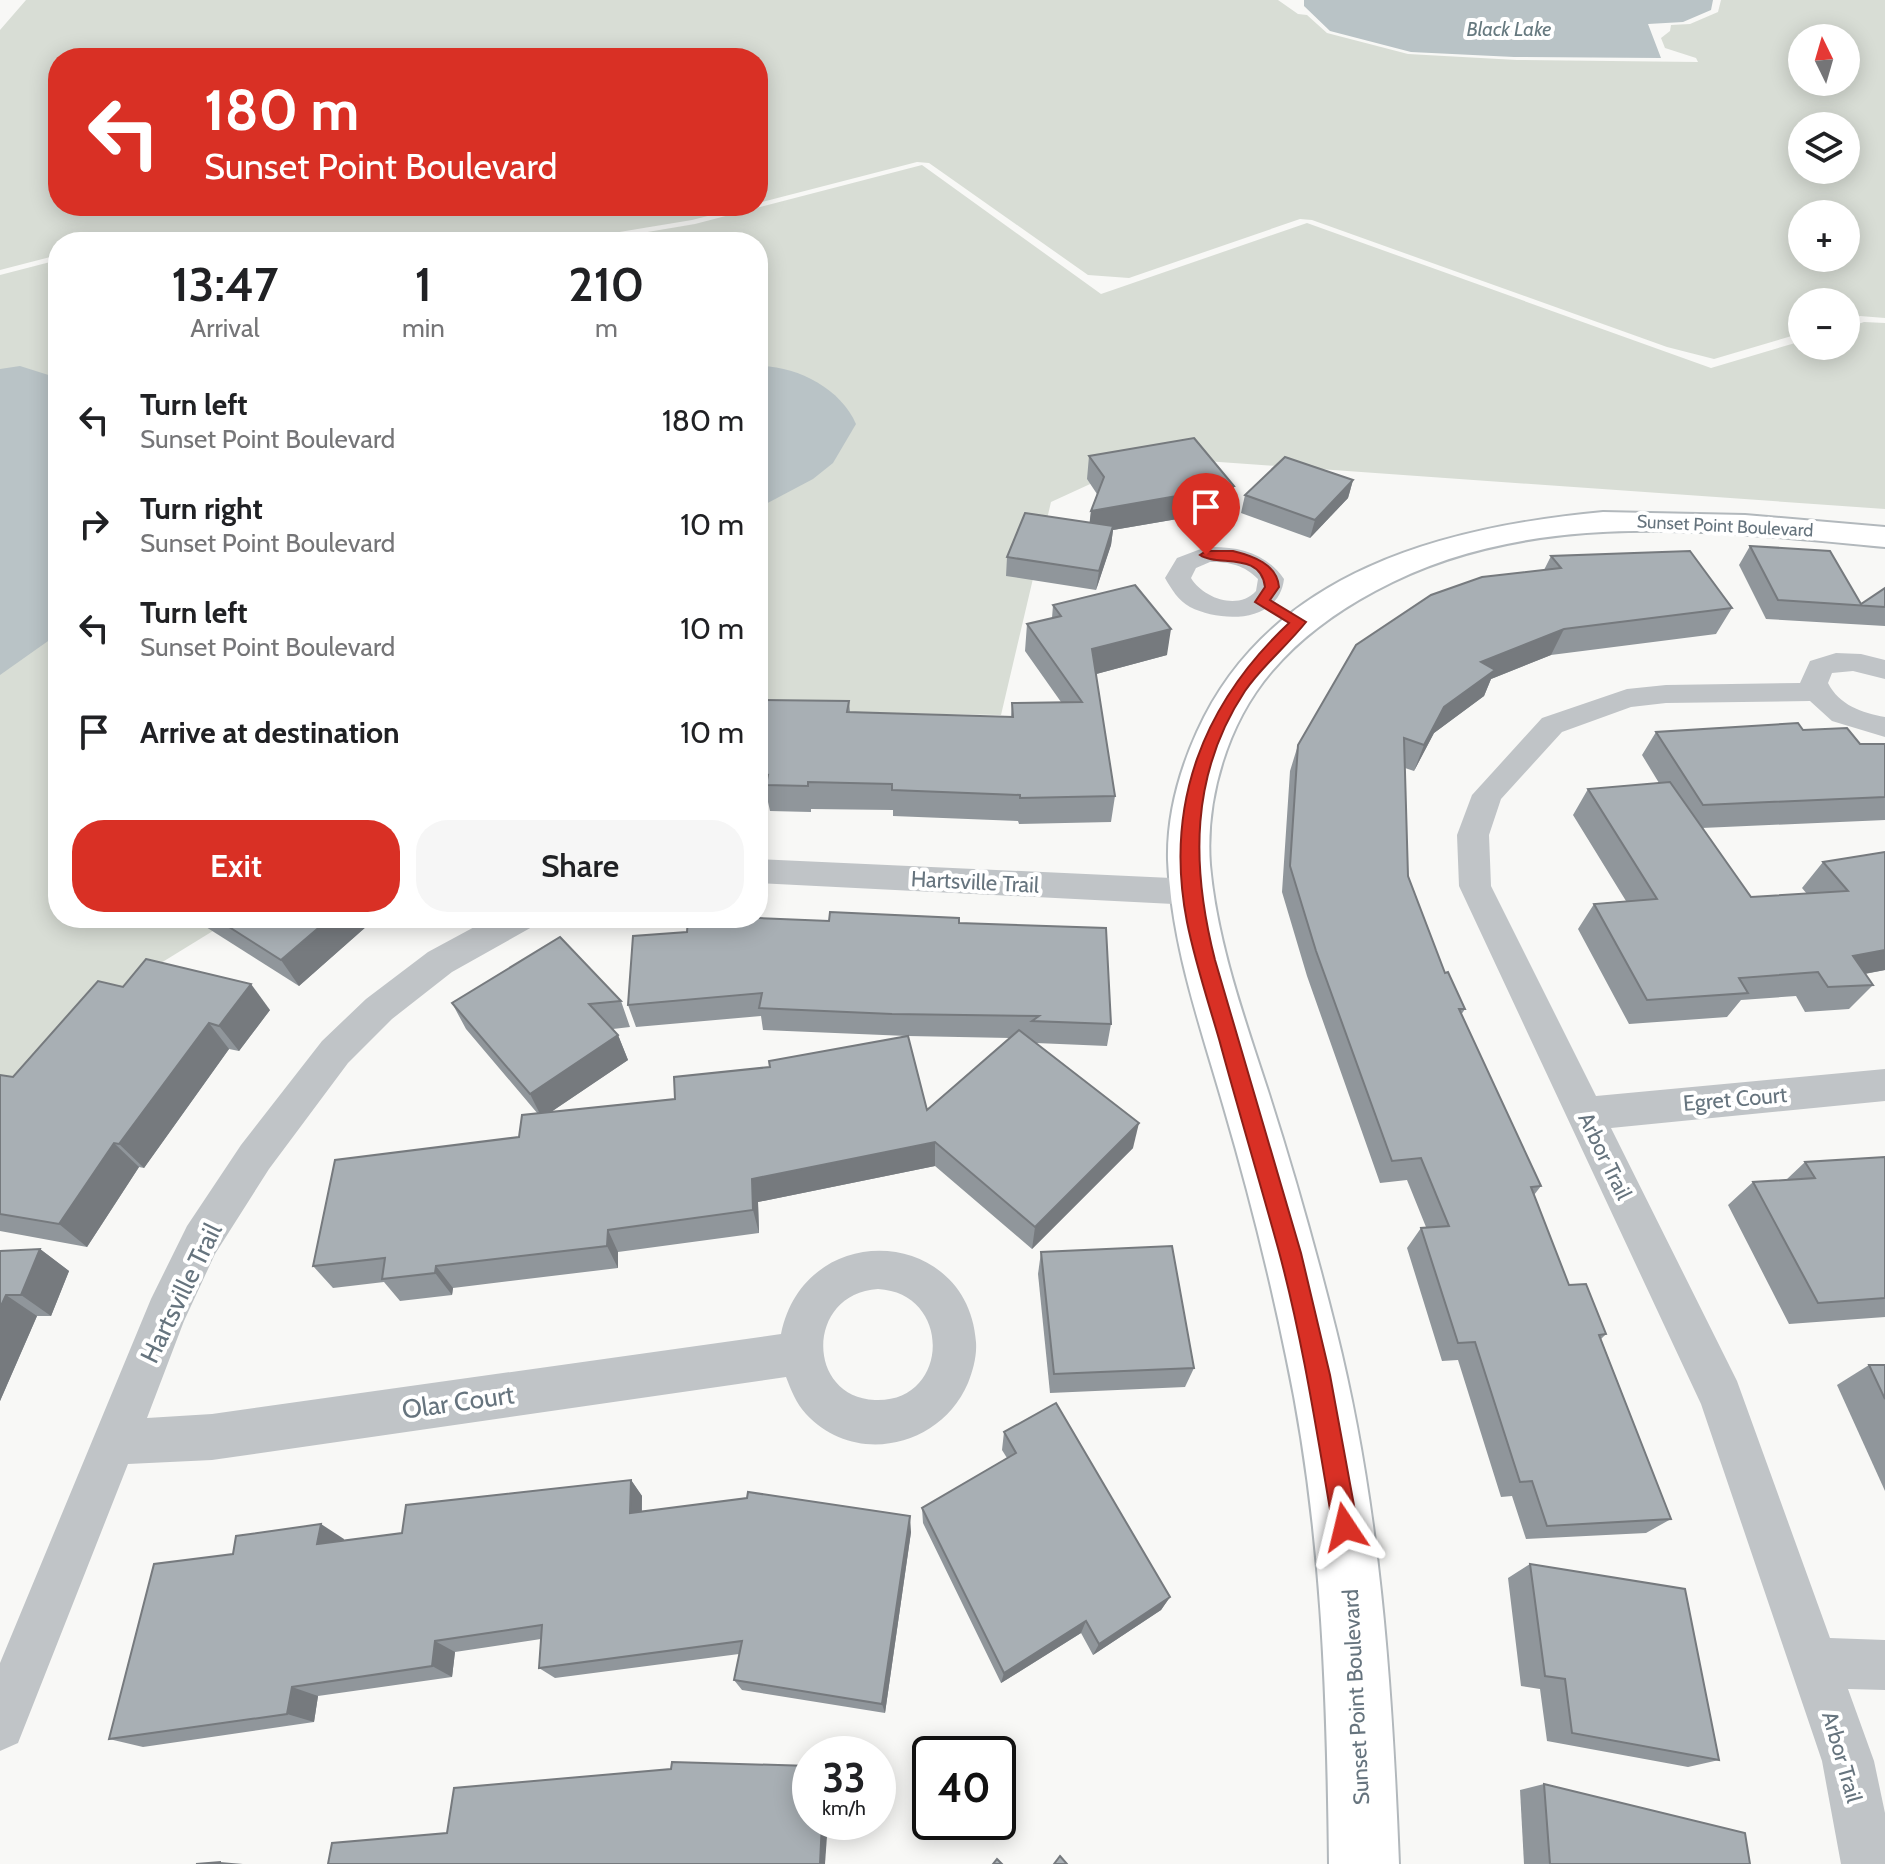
<!DOCTYPE html>
<html lang="en">
<head>
<meta charset="utf-8">
<style>
	body { margin:0; font-family:Cabin,sans-serif; background:#f6f6f6; color:#202124; height:100vh; display:flex; flex-direction:column; font-size:30px; white-space:nowrap }
	* { box-sizing:border-box; margin:0 }
	p { font-size:26px; color:#757577 }
	.icon { flex:none; width:44px; height:44px; fill:none; stroke:currentColor; stroke-width:2; stroke-linecap:round; stroke-linejoin:round }
	.map { position:relative; flex:1; overflow:hidden }
	.sheet { position:absolute; left:48px; top:232px; width:720px; height:696px; display:flex; flex-direction:column; background:#fff; border-radius:32px; box-shadow:0 4px 20px #0003 }
	.sheet>* { flex:none }
	.guide { position:absolute; left:48px; top:48px; width:720px; height:168px; border-radius:32px; box-shadow:0 4px 20px #0003; background:#d93025; color:#fff; overflow:hidden }
	.needle { width:52px; rotate:355deg }
	.tools { position:absolute; left:1788px; top:24px; display:grid; gap:16px }
	.tools a { display:grid; place-items:center; width:72px; height:72px; border-radius:50%; background:#fff; box-shadow:0 4px 20px #0003; font-size:40px }
	.speed { position:absolute; left:792px; top:1736px; display:flex; gap:16px; font-size:40px; font-weight:700; text-align:center }
	.speed>* { display:grid; place-content:center; width:104px; height:104px; border-radius:50%; background:#fff; box-shadow:0 4px 20px #0003; line-height:1 }
	.speed small { font-size:20px; font-weight:400 }
	.speed .limit { border:4px solid #111; border-radius:12px; background:#fff; color:#111 }
	.pin { position:absolute; display:grid; place-items:center; width:68px; height:68px; color:#fff; margin:-82px -34px; border-radius:50% 50% 50% 0; rotate:-45deg; box-shadow:0 0 8px #0007 }
	.pin .icon { rotate:45deg }
	.me { position:absolute; width:88px; margin:-44px; rotate:350deg; stroke-linejoin:round; filter:drop-shadow(0 0 6px #0008) }
	.turn { display:flex; align-items:center; gap:28px; height:168px; padding:0 24px; font-size:36px }
	.turn .icon { width:104px; height:104px; stroke-width:2.5 }
	.turn b { display:block; font-size:56px; line-height:68px }
	.eta { display:flex; justify-content:space-evenly; align-items:center; height:136px; text-align:center }
	.eta b { font-size:48px; font-weight:600; line-height:56px }
	.action { display:flex; gap:16px; margin-top:auto; padding:16px 24px }
	.action a { flex:1; height:92px; border-radius:32px; background:#d93025; color:#fff; font-size:32px; font-weight:600; line-height:92px; text-align:center }
	.action a+a { background:#f6f6f6; color:#202124 }
	ul { padding:0; list-style:none }
	li { display:flex; align-items:center; gap:24px; height:104px; padding:0 24px }
	li div { flex:1 }
	li b { display:block; font-size:30px }
	li em { font-style:normal }
	.map>svg:first-child { display:block }
</style>
</head>
<body>
<div class="map">
<svg width="1885" height="1864" viewBox="0 0 1885 1864">
	<rect width="100%" height="100%" fill="#f8f8f6"/>
	<g fill="#d8ddd5" fill-rule="evenodd">
		<path d="M26,0H1278L1298,14L1307,15L1327,33L1408,54L1517,60L1698,62L1696,58L1665,48L1661,38L1670,31L1671,25L1690,24L1718,12L1721,0H1885V318L1860,316L1846,320V302H1802V333L1714,359L1667,347L1312,220L1300,219L1129,278L1088,275L929,163L917,162L758,203V58H58V206H747L692,220L559,242H58V255L0,270V30ZM1802,38H1846V82H1802ZM1802,126H1846V170H1802ZM1802,214H1846V258H1802Z"/>
		<path d="M922,165L1101,294L1307,223L1711,368L1802,341V346H1846V328L1864,322L1885,323V509L1149,457L1051,502L1001,715L758,711V242H588L695,224Z"/>
		<path d="M58,260V918H234L91,1006L0,1162V275Z"/>
	</g>
	<g fill="#b9c3c6">
		<path d="M1304,0H1713L1711,10L1683,22L1648,24L1661,58L1514,57L1411,52L1330,31L1304,6Z"/>
		<path d="M20,366L58,378V634L0,675V369Z"/>
		<path d="M758,366C797,366 840,388 856,424L833,463L813,479L758,508Z"/>
	</g>
	<g fill="none" stroke-linecap="round" stroke-linejoin="round">
		<defs>
			<path id="secondary" d="M1603,512L1745,515L1885,527V547C1715,531 1531,506 1375,591C1336,612 1301,637 1272,671C1228,722 1205,798 1210,865C1217,943 1245,1020 1269,1094C1294,1172 1316,1250 1336,1330C1380,1506 1392,1683 1399,1864H1329C1327,1693 1322,1524 1286,1356C1269,1273 1248,1190 1224,1108C1201,1028 1171,944 1168,860C1167,816 1179,772 1197,732C1269,572 1443,527 1603,512Z"/>
		</defs>
		<use href="#secondary" stroke="#b2b8bc" stroke-width="4"/>
		<g fill="#c0c4c7" fill-rule="evenodd">
			<path d="M1206,547C1238,546 1265,552 1284,579C1279,623 1222,623 1190,607C1178,600 1172,590 1165,578L1177,558ZM1210,562C1230,562 1244,565 1258,579L1256,591C1238,611 1203,598 1191,578L1196,568Z"/>
			<path d="M1836,653L1861,654L1885,660V679L1853,671L1832,673L1828,683C1839,705 1862,713 1885,717V737L1832,721L1810,701L1666,703L1631,707L1562,732L1501,799L1489,835L1491,886L1596,1096L1885,1069V1101L1611,1128L1737,1381L1830,1638L1885,1640V1690L1848,1689L1874,1761L1885,1813V1864H1841L1822,1761L1701,1404L1459,886L1457,835L1472,795L1542,718L1627,689L1666,685L1800,683L1810,661Z"/>
			<path d="M758,859L1193,879L1205,883L1210,892L1205,901L1193,905L758,883Z"/>
			<path d="M491,918H537L532,927L452,972L392,1019L348,1063L269,1169L215,1254L184,1321L147,1418L212,1414L781,1334C805,1217 968,1227 976,1342C977,1356 973,1370 968,1383C941,1447 855,1467 806,1414C796,1403 791,1390 786,1377L212,1460L128,1464L18,1743L0,1751V1663L151,1299L187,1226L241,1145L322,1041L366,999L428,952ZM878,1289C953,1293 950,1403 875,1400C805,1397 806,1293 878,1289Z"/>
		</g>
		<use href="#secondary" fill="#fff" fill-rule="evenodd"/>
	</g>
	<g fill="#90969b" fill-rule="evenodd">
		<path d="M1089,456L1234,486L1230,510L1113,530L1111,545L1096,590L1006,576L1007,557L1090,522L1091,511L1097,494L1087,479Z"/>
		<path d="M1353,480L1348,498L1310,538L1241,513L1245,495Z"/>
		<path d="M1750,546L1861,604L1885,588V626L1766,619L1739,565Z"/>
		<path d="M1551,556L1732,608L1716,634L1551,655L1491,679L1484,696L1434,733L1414,771L1405,768L1408,876L1445,973L1465,1009L1461,1015L1541,1186L1534,1195L1569,1285L1606,1334L1601,1339L1671,1519L1646,1533L1526,1539L1512,1496L1501,1497L1458,1360L1442,1361L1407,1248L1421,1228L1426,1227L1407,1180L1380,1183L1307,976L1282,892L1290,771L1298,745L1544,570Z"/>
		<path d="M1053,605L1167,655L1096,674L1115,796L1111,822L1019,824L1018,821L893,816V810L811,809V812L770,811L768,802L758,803V700L849,701L850,712L1011,717L1012,703L1061,702L1025,651L1027,624L1052,618Z"/>
		<path d="M1803,730L1860,744H1885V820L1702,828L1751,897L1807,894L1802,888L1823,862L1885,852V970L1865,974L1873,985L1849,1009L1805,1012L1796,996L1741,1000L1727,1017L1629,1024L1578,929L1594,904L1626,901L1573,815L1588,789L1659,783L1642,755L1656,732Z"/>
		<path d="M200,918H376L299,986L206,927Z"/>
		<path d="M829,921L959,923L1111,1024L1107,1046L1036,1043L1133,1148L1032,1249L935,1166L758,1202L759,1233L618,1252V1268L453,1288L452,1295L400,1301L384,1282L333,1288L313,1266L519,1137L538,1114L466,1029L452,1003L621,1001L630,1027L613,1029L618,1035L628,1060L551,1112L675,1099L770,1067L907,1036L763,1030L761,1016L636,1027L628,1005ZM908,1036L1010,1038L927,1110Z"/>
		<path d="M123,987L270,1010L239,1051L229,1049L144,1168L139,1167L87,1247L0,1231V1075L13,1077Z"/>
		<path d="M1885,1157V1317L1789,1324L1728,1205L1753,1182L1786,1180L1805,1162Z"/>
		<path d="M40,1249L69,1271L51,1316H37L0,1401V1251Z"/>
		<path d="M1041,1252L1194,1368L1185,1387L1050,1393L1038,1274Z"/>
		<path d="M1869,1365H1885V1491L1837,1385Z"/>
		<path d="M1004,1432L1170,1597L1161,1610L1093,1655L1081,1633L1001,1683L923,1523L922,1508L1007,1458L1002,1450Z"/>
		<path d="M631,1480L642,1496V1511L911,1532L885,1713L742,1690L734,1680L739,1654L555,1678L539,1668L541,1639L455,1652L452,1677L318,1696L314,1722L143,1747L109,1739L233,1554L402,1533Z"/>
		<path d="M1530,1564L1719,1760L1688,1767L1547,1741L1540,1689L1521,1686L1508,1578Z"/>
		<path d="M1544,1784L1750,1864H1524L1520,1790Z"/>
	</g>
	<g fill="#767a7e">
		<path d="M1353,480L1348,498L1310,538L1315,520Z"/>
		<path d="M1234,486L1230,510L1113,530L1111,545L1096,590L1099,571L1088,535L1091,511Z"/>
		<path d="M1171,629L1167,655L1089,676L1092,649Z"/>
		<path d="M1564,629L1551,655L1491,679L1484,696L1434,733L1414,771L1424,745L1444,707L1481,662Z"/>
		<path d="M330,918H376L299,986L281,960Z"/>
		<path d="M1885,950V970L1830,980L1853,956Z"/>
		<path d="M251,984L270,1010L239,1051L219,1026Z"/>
		<path d="M209,1023L229,1049L144,1168L119,1144Z"/>
		<path d="M618,1035L628,1060L542,1118L530,1094Z"/>
		<path d="M1139,1123L1133,1148L1032,1249L1035,1227Z"/>
		<path d="M935,1142V1166L758,1202L759,1233L753,1210L752,1179Z"/>
		<path d="M114,1143L139,1167L87,1247L59,1224Z"/>
		<path d="M608,1230L618,1252V1268L607,1246Z"/>
		<path d="M40,1249L69,1271L51,1316L21,1295Z"/>
		<path d="M436,1266L453,1288L452,1295L435,1273Z"/>
		<path d="M6,1295L37,1316L0,1401V1308Z"/>
		<path d="M631,1480L642,1496L641,1528L630,1513Z"/>
		<path d="M910,1516L911,1532L885,1713L882,1704Z"/>
		<path d="M321,1524L344,1539L341,1559L317,1544Z"/>
		<path d="M1170,1597L1161,1610L1093,1655L1099,1644Z"/>
		<path d="M1086,1621L1081,1633L1001,1683L1004,1673Z"/>
		<path d="M435,1641L455,1652L452,1677L432,1666Z"/>
		<path d="M292,1687L318,1696L314,1722L287,1714Z"/>
		<path d="M822,1822H828L825,1864H820Z"/>
		<path d="M220,1862L243,1864H220Z"/>
	</g>
	<g fill="#a8afb4" stroke="#767a7e" stroke-width="2">
		<path d="M1194,438L1234,486L1091,511L1104,477L1089,456Z"/>
		<path d="M1285,457L1353,480L1315,520L1245,495Z"/>
		<path d="M1025,513L1113,526L1099,571L1007,557Z"/>
		<path d="M1750,546L1830,551L1861,604L1885,588V607L1778,600Z"/>
		<path d="M1690,551L1732,608L1564,629L1481,662L1495,670L1444,707L1424,745L1404,738L1408,876L1445,973L1448,972L1465,1009H1459L1541,1186L1531,1187L1569,1285L1586,1284L1606,1334L1599,1335L1671,1519L1547,1526L1532,1481L1520,1482L1475,1342L1458,1343L1421,1228L1449,1226L1421,1158L1392,1161L1316,951L1290,866L1298,745L1356,645L1431,595L1482,577L1561,568L1551,556Z"/>
		<path d="M1135,585L1171,629L1092,649L1115,796L1020,798V795L892,790V784L808,782V786L766,785L768,775L758,776V700L849,701L847,712L1013,717L1012,703L1082,702L1027,624L1061,616L1053,605Z"/>
		<path d="M1798,723L1803,730L1847,728L1860,744H1885V797L1703,805L1656,732Z"/>
		<path d="M1670,782L1751,897L1848,891L1823,862L1885,852V950L1853,956L1873,985L1828,987L1818,972L1739,978L1748,993L1647,1000L1594,904L1657,899L1588,789Z"/>
		<path d="M830,912L959,918V923L1106,928L1111,1024L1032,1021L1039,1016L892,1014L759,1008L762,993L628,1005L633,936L687,932L688,918H758L829,921Z"/>
		<path d="M215,918H330L281,960Z"/>
		<path d="M560,937L621,1001L589,1004L618,1035L530,1094L452,1003Z"/>
		<path d="M146,959L251,984L219,1026L209,1023L119,1144L114,1143L59,1224L0,1214V1075L13,1077L98,981L123,987Z"/>
		<path d="M1019,1030L1139,1123L1035,1227L935,1142L752,1179L753,1210L608,1230L607,1246L436,1266L435,1273L382,1279L385,1258L313,1266L335,1160L519,1137L522,1115L675,1099L674,1077L770,1067L769,1061L908,1036L927,1110Z"/>
		<path d="M1885,1157V1298L1818,1303L1753,1182L1815,1178L1805,1162Z"/>
		<path d="M1172,1246L1194,1368L1054,1374L1041,1252Z"/>
		<path d="M40,1249L21,1295H6L0,1308V1251Z"/>
		<path d="M1869,1365H1885V1399Z"/>
		<path d="M1056,1403L1170,1597L1099,1644L1086,1621L1004,1673L922,1508L1016,1453L1004,1432Z"/>
		<path d="M631,1480L630,1513L747,1498L748,1492L910,1516L882,1704L734,1680L742,1641L539,1668L542,1625L435,1641L432,1666L292,1687L287,1714L109,1739L154,1564L233,1554L236,1536L321,1524L317,1544L402,1533L406,1505Z"/>
		<path d="M1530,1564L1685,1589L1719,1760L1572,1733L1565,1679L1545,1676Z"/>
		<path d="M672,1762L810,1766V1822H822L820,1864H328L332,1843L447,1833L454,1788L671,1769Z"/>
		<path d="M1544,1784L1745,1833L1750,1864H1550Z"/>
		<path d="M1060,1856L1067,1864H1054Z"/>
		<path d="M997,1859L1002,1864H993Z"/>
		<path d="M220,1862V1864H196Z"/>
	</g>
	<path fill="#d93025" stroke="#8d1f18" stroke-width="2" d="M1233,551C1253,556 1277,564 1279,587L1270,600L1306,622C1287,646 1263,665 1245,691C1190,774 1191,866 1215,960L1301,1253L1330,1375L1358,1527L1354,1536L1345,1540L1336,1536L1333,1527C1317,1434 1303,1340 1278,1248C1259,1179 1238,1109 1219,1039C1208,1001 1195,962 1187,922C1164,804 1203,704 1289,623L1255,602L1265,587C1261,551 1217,567 1200,555L1206,551Z"/>
	<g text-anchor="middle" dominant-baseline="central" stroke-width="8" stroke-linejoin="round" paint-order="stroke">
		<g font-size="18" fill="#66747e" stroke="#fff">
			<text transform="translate(1725 526) rotate(3)">Sunset Point Boulevard</text>
		</g>
		<g font-size="20" font-style="italic" fill="#66797f" stroke="#fff">
			<text x="1509" y="29">Black Lake</text>
		</g>
		<g font-size="22" fill="#66747e" stroke="#fff">
			<text transform="translate(975 882) rotate(3)">Hartsville Trail</text>
			<text transform="translate(1735 1099) rotate(-5)">Egret Court</text>
			<text transform="translate(1605 1156) rotate(64)">Arbor Trail</text>
			<text transform="translate(1356 1697) rotate(-93)">Sunset Point Boulevard</text>
			<text transform="translate(1842 1757) rotate(74)">Arbor Trail</text>
		</g>
		<g font-size="26" fill="#66747e" stroke="#fff">
			<text transform="translate(181 1293) rotate(-64)">Hartsville Trail</text>
			<text transform="translate(458 1402) rotate(-8)">Olar Court</text>
		</g>
	</g>
</svg>
<div class="tools">
<a><svg class="needle" viewBox="-14 -14 28 28"><path d="M0-13l5 13h-10z" fill="#e53935"/><path d="M0 13l5-13h-10z" fill="#757577"/></svg></a>
<a><svg class="icon" aria-label="layers" viewBox="0 0 24 24"><path d="M12 4l9 5-9 5-9-5zM3 14l9 5 9-5"/></svg></a>
<a>+</a>
<a>−</a>
</div>
<div class="speed"><div>33<small>km/h</small></div><div class="limit">40</div></div>
<div class="pin" style="left:1206px;top:555px;background:#d93025"><svg class="icon" aria-label="arrive" viewBox="0 0 24 24"><path d="M6 21V4h12l-3 4 3 4H6"/></svg></div>
<svg class="me" style="left:1345px;top:1527px" viewBox="-20 -20 40 40"><path d="M0-17L14 15 0 8-14 15z" fill="#d93025" stroke="#fff" stroke-width="4"/></svg>
<div class="guide">
<div class="turn"><svg class="icon" aria-label="left" viewBox="0 0 24 24"><path d="M17 20v-9H6M10 6l-5 5 5 5"/></svg><div><b>180 m</b>Sunset Point Boulevard</div></div>
</div>
<section class="sheet">
<div class="eta">
<div><b>13:47</b><p>Arrival</p></div>
<div><b>1</b><p>min</p></div>
<div><b>210</b><p>m</p></div>
</div>
<ul>
<li><svg class="icon" aria-label="left" viewBox="0 0 24 24"><path d="M17 20v-9H6M10 6l-5 5 5 5"/></svg><div><b>Turn left</b><p>Sunset Point Boulevard</p></div><em>180 m</em></li>
<li><svg class="icon" aria-label="right" viewBox="0 0 24 24"><path d="M7 20v-9h11M14 6l5 5-5 5"/></svg><div><b>Turn right</b><p>Sunset Point Boulevard</p></div><em>10 m</em></li>
<li><svg class="icon" aria-label="left" viewBox="0 0 24 24"><path d="M17 20v-9H6M10 6l-5 5 5 5"/></svg><div><b>Turn left</b><p>Sunset Point Boulevard</p></div><em>10 m</em></li>
<li><svg class="icon" aria-label="arrive" viewBox="0 0 24 24"><path d="M6 21V4h12l-3 4 3 4H6"/></svg><div><b>Arrive at destination</b></div><em>10 m</em></li>
</ul>
<div class="action"><a>Exit</a><a>Share</a></div>
</section>
</div>
</body>
</html>
